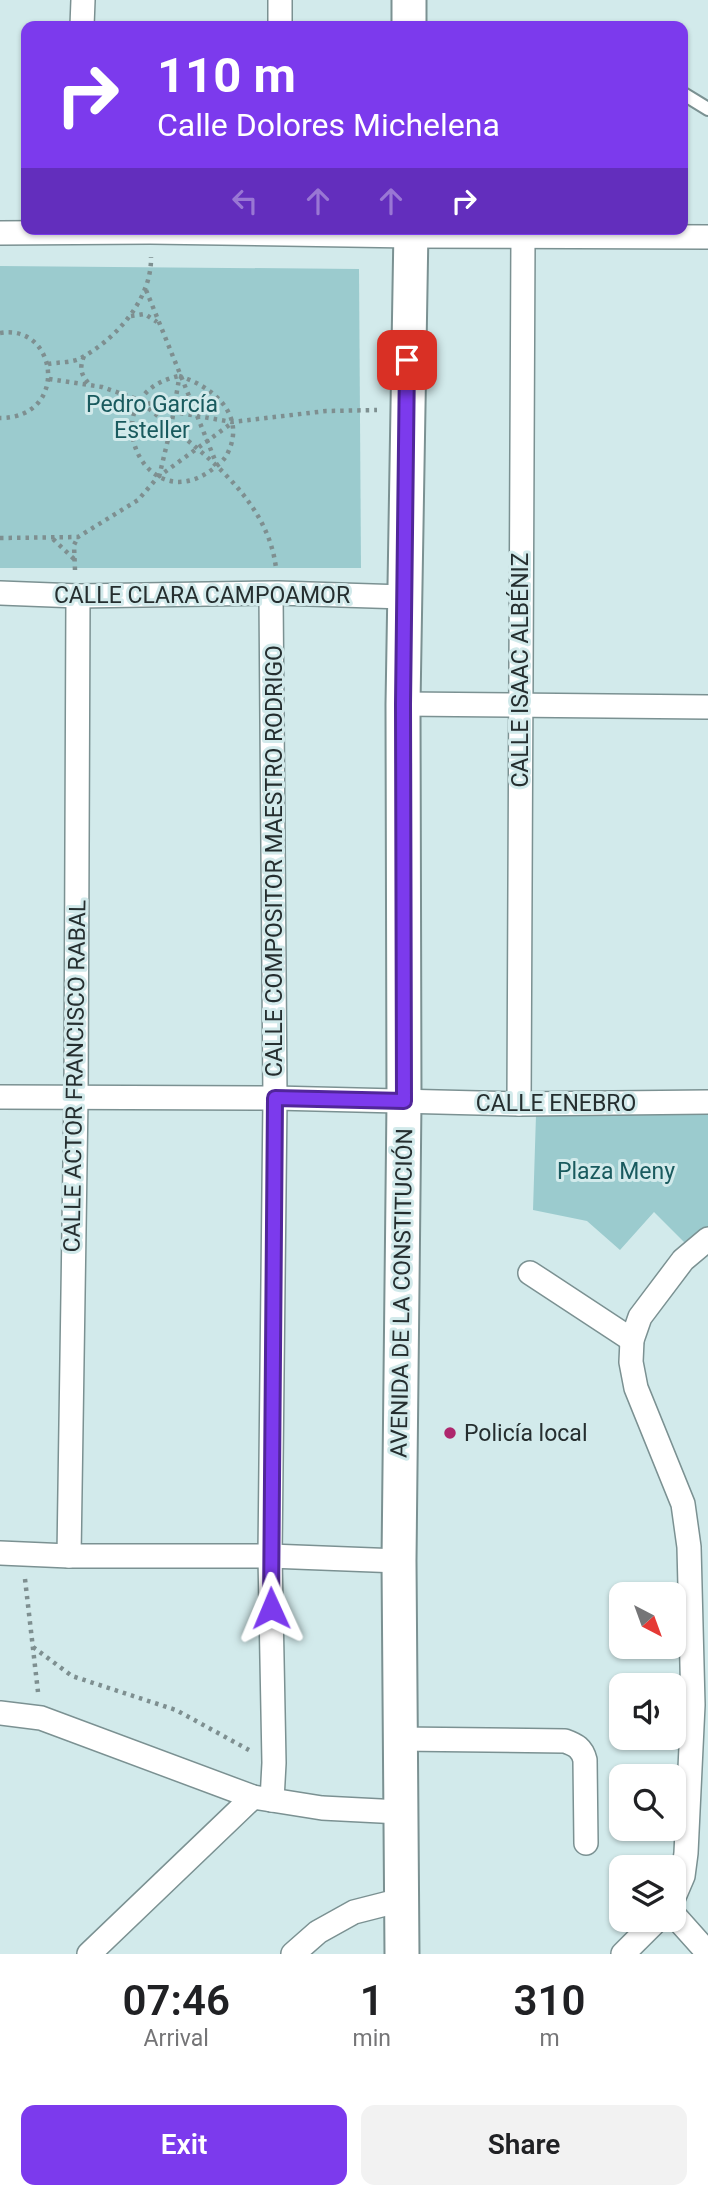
<!DOCTYPE html>
<html lang="en">
<head>
<meta charset="utf-8">
<style>
	body { margin:0; font-family:Roboto,sans-serif; background:#f2f2f2; color:#202124; height:100vh; display:flex; flex-direction:column; font-size:26px; white-space:nowrap }
	* { box-sizing:border-box; margin:0 }
	p { font-size:23px; color:#757577 }
	.icon { flex:none; width:38px; height:38px; fill:none; stroke:currentColor; stroke-width:2; stroke-linecap:round; stroke-linejoin:round }
	.map { position:relative; height:1954px; overflow:hidden }
	.side { display:flex; flex-direction:column; background:#fff; flex:1 }
	.side>* { flex:none }
	.hud { position:absolute; left:21px; top:21px; width:667px; height:214px; border-radius:14px; box-shadow:0 2px 5px #0004; background:#7c3aed; color:#fff; overflow:hidden }
	.needle { width:46px; rotate:139deg }
	.fabs { position:absolute; left:609px; top:1582px; display:grid; gap:14px }
	.fabs a { display:grid; place-items:center; width:77px; height:77px; border-radius:14px; background:#fff; box-shadow:0 2px 5px #0004; font-size:35px }
	.pin { position:absolute; display:grid; place-items:center; width:60px; height:60px; color:#fff; margin:-30px; border-radius:14px; box-shadow:0 4px 10px #0006 }
	.me { position:absolute; width:77px; margin:-38px; rotate:359deg; stroke-linejoin:round; filter:drop-shadow(0 0 5px #0008) }
	.turn { display:flex; align-items:center; gap:24px; height:147px; padding:0 21px; font-size:32px }
	.turn .icon { width:91px; height:91px; stroke-width:2.5 }
	.turn b { display:block; font-size:49px; line-height:60px }
	.lanes { display:flex; align-items:center; height:66px; padding:0 21px; background:#0003; justify-content:center; gap:35px; direction:ltr }
	.lanes .off { opacity:.35 }
	.eta { display:flex; justify-content:space-evenly; align-items:center; height:119px; text-align:center }
	.eta b { font-size:42px; font-weight:600; line-height:49px }
	.button { display:flex; gap:14px; margin-top:auto; padding:14px 21px }
	.button a { flex:1; height:80px; border-radius:14px; background:#7c3aed; color:#fff; font-size:28px; font-weight:600; line-height:80px; text-align:center }
	.button a+a { background:#f2f2f2; color:#202124 }
	.map>svg:first-child { display:block }
</style>
</head>
<body>
<div class="map">
<svg width="708" height="1954" viewBox="0 0 708 1954">
	<rect width="100%" height="100%" fill="#d2eaeb"/>
	<g fill="#9bcbce">
		<path d="M0,266L359,269L361,568H0Z"/>
		<path d="M536,1115H708V1228L687,1245L654,1212L620,1250L587,1221L533,1210Z"/>
	</g>
	<g fill="none" stroke-linecap="round" stroke-linejoin="round">
		<defs>
			<path id="lane" d="M682,93L708,109"/>
			<g id="street">
				<path d="M82,26L83,0"/>
				<path d="M280,26V0"/>
				<path d="M0,233L150,232L411,236L708,237"/>
				<path d="M0,593L78,596L278,593L404,597"/>
				<path d="M271,594L275,1098L270,1556L274,1763L272,1800"/>
				<path d="M403,704L708,707"/>
				<path d="M0,1097L275,1098L519,1104L708,1102"/>
				<path d="M519,1104L523,236"/>
				<path d="M530,1273L632,1340"/>
				<path d="M0,1553L69,1556H270L399,1561"/>
				<path d="M69,1556L76,1098L78,596"/>
				<path d="M0,1713L41,1718L253,1797L322,1808L400,1812"/>
				<path d="M399,1739L565,1741C576,1745 582,1748 585,1760L586,1843"/>
				<path d="M674,1897L683,1876L686,1853L693,1705L689,1547L683,1504L636,1388L631,1362L632,1340L640,1317L683,1260L708,1239"/>
				<path d="M674,1915L708,1953"/>
				<path d="M89,1954L253,1797"/>
				<path d="M293,1954L318,1932L354,1912L401,1900"/>
				<path d="M623,1954L657,1920"/>
			</g>
			<g id="secondary">
				<path d="M409,0V26"/>
				<path d="M402,1954L399,1561L404,1101L403,704L411,229"/>
			</g>
		</defs>
		<use href="#lane" stroke="#7b9192" stroke-width="16"/>
		<use href="#street" stroke="#7b9192" stroke-width="26"/>
		<use href="#secondary" stroke="#7b9192" stroke-width="37"/>
		<g stroke="#7e8f90" stroke-width="4.5" stroke-dasharray="3.5 5" stroke-linecap="butt">
			<path d="M146,290L217,465"/>
			<path d="M131,316L145,314L157,322"/>
			<path d="M0,333C58,323 70,418 0,418"/>
			<path d="M84,356C79,369 81,374 89,384"/>
			<path d="M48,364C58,362 72,363 81,358C116,339 152,299 151,257"/>
			<path d="M179,376C209,385 242,410 231,445C228,453 226,458 220,463C146,531 87,395 179,376Z"/>
			<path d="M49,379L102,387L174,412L232,422L326,411L377,410"/>
			<path d="M142,403C195,448 267,494 276,568"/>
			<path d="M159,477L171,427L179,379"/>
			<path d="M0,538L78,537L138,500L158,477L232,423"/>
			<path d="M53,539L74,559"/>
			<path d="M75,570L74,545L78,537"/>
			<path d="M25,1579L38,1692"/>
			<path d="M33,1647L72,1676L176,1710L249,1750"/>
		</g>
		<use href="#lane" stroke="#fff" stroke-width="12"/>
		<use href="#street" stroke="#fff" stroke-width="23"/>
		<use href="#secondary" stroke="#fff" stroke-width="33"/>
	</g>
	<g fill="none" stroke-linecap="round" stroke-linejoin="round">
		<defs>
			<path id="route" d="M271,1608L275,1098L404,1101L403,704L407,360"/>
		</defs>
		<use href="#route" stroke="#51269a" stroke-width="18"/>
		<use href="#route" stroke="#7c3aed" stroke-width="12"/>
	</g>
	<circle fill="#ae276d" stroke="#d2eaeb" stroke-width="2.5" cx="450" cy="1433" r="7"/>
	<g text-anchor="middle" dominant-baseline="central" stroke-width="6" stroke-linejoin="round" paint-order="stroke">
		<g font-size="23" fill="#195a5e" stroke="#d2eaeb">
			<text x="152" y="404">Pedro García<tspan x="152" dy="26">Esteller</tspan></text>
			<text x="616" y="1171">Plaza Meny</text>
		</g>
		<g font-size="23" fill="#252e2f" stroke="#d2eaeb">
			<text x="202" y="595">CALLE CLARA CAMPOAMOR</text>
			<text transform="translate(520 670) rotate(-90)">CALLE ISAAC ALBÉNIZ</text>
			<text transform="translate(274 861) rotate(-90)">CALLE COMPOSITOR MAESTRO RODRIGO</text>
			<text transform="translate(75 1076) rotate(-89)">CALLE ACTOR FRANCISCO RABAL</text>
			<text x="556" y="1103">CALLE ENEBRO</text>
			<text transform="translate(402 1293) rotate(-89)">AVENIDA DE LA CONSTITUCIÓN</text>
		</g>
		<g font-size="23" fill="#252e2f" stroke="#d2eaeb" text-anchor="start">
			<text x="464" y="1433">Policía local</text>
		</g>
	</g>
</svg>
<div class="fabs">
<a><svg class="needle" viewBox="-14 -14 28 28"><path d="M0-13l5 13h-10z" fill="#e53935"/><path d="M0 13l5-13h-10z" fill="#757577"/></svg></a>
<a><svg class="icon" aria-label="sound" viewBox="0 0 24 24"><path d="M4 9h4l5-4v14l-5-4H4zM17 9q2 3 0 6"/></svg></a>
<a><svg class="icon" aria-label="search" viewBox="0 0 24 24"><circle cx="10" cy="10" r="6"/><path d="M15 15l6 6"/></svg></a>
<a><svg class="icon" aria-label="layers" viewBox="0 0 24 24"><path d="M12 4l9 5-9 5-9-5zM3 14l9 5 9-5"/></svg></a>
</div>
<div class="pin" style="left:407px;top:360px;background:#d93025"><svg class="icon" aria-label="arrive" viewBox="0 0 24 24"><path d="M6 21V4h12l-3 4 3 4H6"/></svg></div>
<svg class="me" style="left:271px;top:1608px" viewBox="-20 -20 40 40"><path d="M0-17L14 15 0 8-14 15z" fill="#7c3aed" stroke="#fff" stroke-width="4"/></svg>
<div class="hud">
<div class="turn"><svg class="icon" aria-label="right" viewBox="0 0 24 24"><path d="M7 20v-9h11M14 6l5 5-5 5"/></svg><div><b>110 m</b>Calle Dolores Michelena</div></div>
<div class="lanes"><svg class="icon off" aria-label="left" viewBox="0 0 24 24"><path d="M17 20v-9H6M10 6l-5 5 5 5"/></svg><svg class="icon off" aria-label="ahead" viewBox="0 0 24 24"><path d="M12 20V5M6 11l6-6 6 6"/></svg><svg class="icon off" aria-label="ahead" viewBox="0 0 24 24"><path d="M12 20V5M6 11l6-6 6 6"/></svg><svg class="icon" aria-label="right" viewBox="0 0 24 24"><path d="M7 20v-9h11M14 6l5 5-5 5"/></svg></div>
</div>
</div>
<section class="side">
<div class="eta">
<div><b>07:46</b><p>Arrival</p></div>
<div><b>1</b><p>min</p></div>
<div><b>310</b><p>m</p></div>
</div>
<div class="button"><a>Exit</a><a>Share</a></div>
</section>
</body>
</html>
